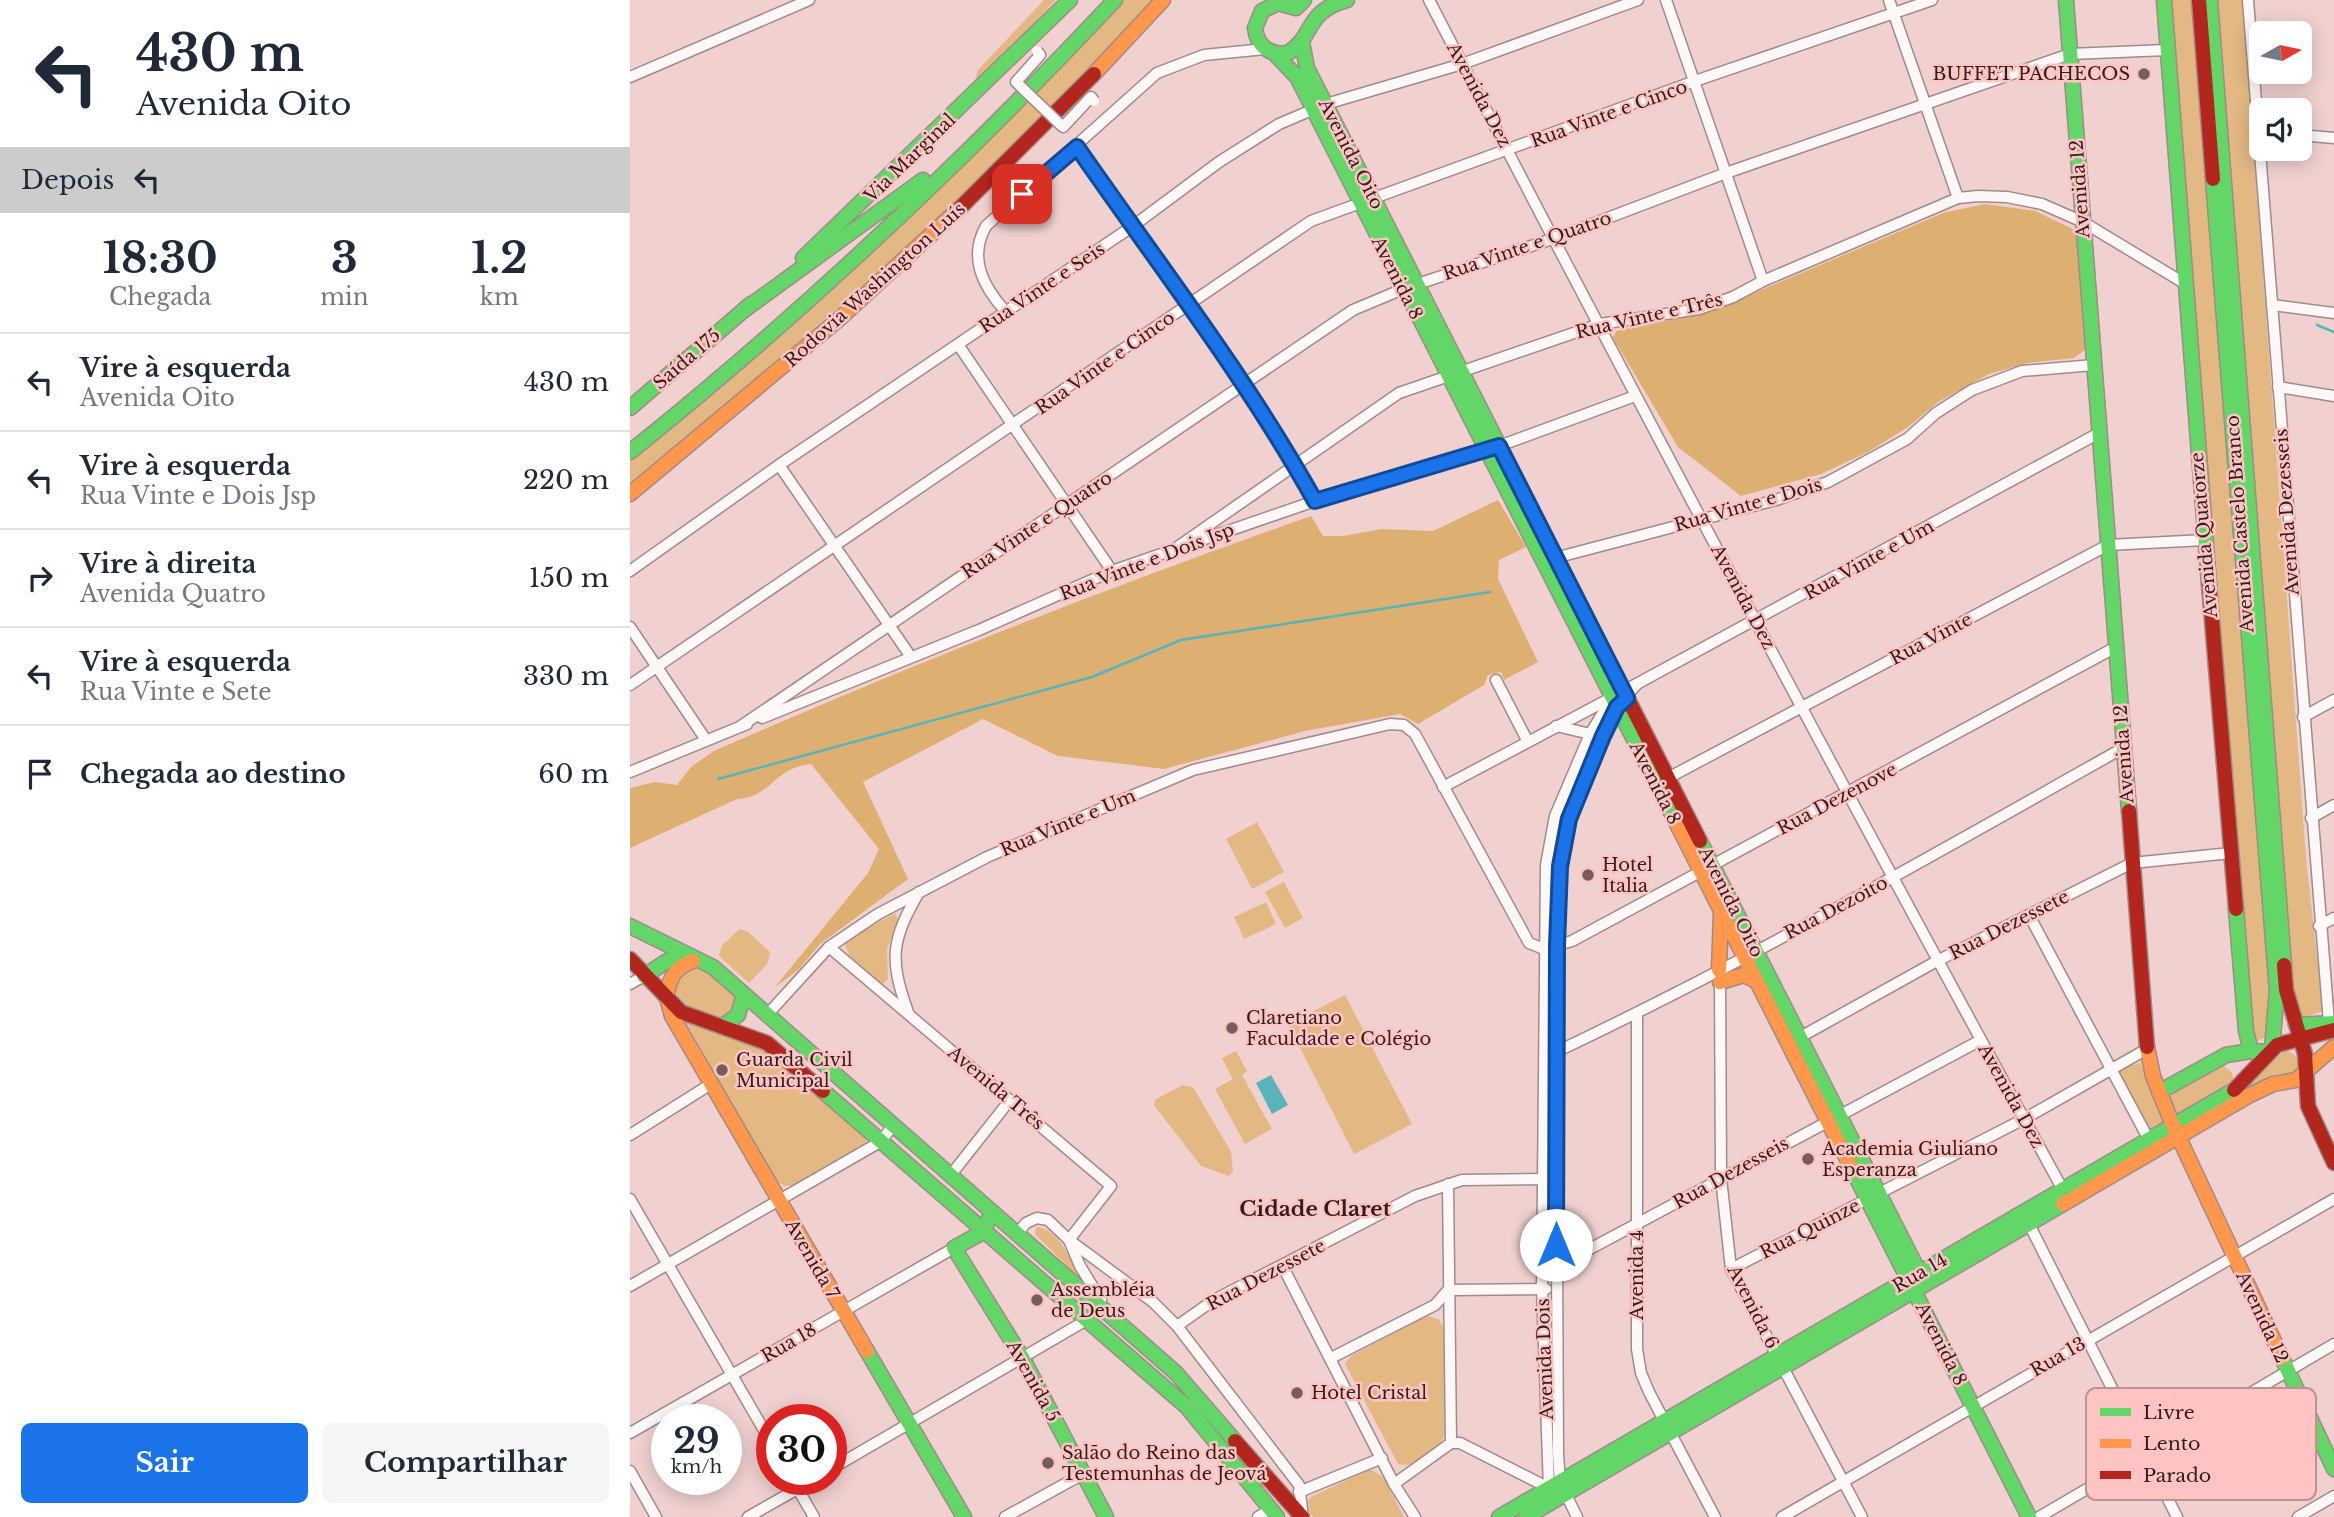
<!DOCTYPE html>
<html lang="pt">
<head>
<meta charset="utf-8">
<style>
	body { margin:0; font-family:"Libre Baskerville",serif; background:#f6f6f7; color:#1f2937; height:100vh; display:flex; flex-direction:column; font-size:26px; white-space:nowrap }
	* { box-sizing:border-box; margin:0 }
	p { font-size:23px; color:#747a83 }
	.icon { flex:none; width:38px; height:38px; fill:none; stroke:currentColor; stroke-width:2; stroke-linecap:round; stroke-linejoin:round }
	.map { position:relative; flex:1; overflow:hidden }
	.side { display:flex; flex-direction:column; background:#fff; width:630px }
	.side>* { flex:none }
	.banner { background:#fff; color:#1f2937; overflow:hidden }
	.needle { width:46px; rotate:81deg }
	.tools { position:absolute; left:1619px; top:21px; display:grid; gap:14px }
	.tools a { display:grid; place-items:center; width:63px; height:63px; border-radius:10px; background:#fff; box-shadow:0 4px 18px #0003; font-size:35px }
	.speed { position:absolute; left:21px; top:1404px; display:flex; gap:14px; font-size:35px; font-weight:700; text-align:center }
	.speed>* { display:grid; place-content:center; width:91px; height:91px; border-radius:50%; background:#fff; box-shadow:0 4px 18px #0003; line-height:1 }
	.speed small { font-size:18px; font-weight:400 }
	.speed .limit { border:10px solid #d22; background:#fff; color:#111 }
	.pin { position:absolute; display:grid; place-items:center; width:60px; height:60px; color:#fff; margin:-30px; border-radius:14px; box-shadow:0 4px 10px #0006 }
	.me { position:absolute; width:77px; margin:-38px; rotate:0deg; stroke-linejoin:round; filter:drop-shadow(0 0 5px #0008) }
	.turn { display:flex; align-items:center; gap:24px; height:147px; padding:0 21px; font-size:32px }
	.turn .icon { width:91px; height:91px; stroke-width:2.5 }
	.turn b { display:block; font-size:49px; line-height:60px }
	.then { display:flex; align-items:center; height:66px; padding:0 21px; background:#0003; gap:14px; font-size:26px }
	.eta { display:flex; justify-content:space-evenly; align-items:center; height:119px; text-align:center }
	.eta b { font-size:42px; font-weight:800; line-height:49px }
	.cta { display:flex; gap:14px; margin-top:auto; padding:14px 21px }
	.cta a { flex:1; height:80px; border-radius:10px; background:#1a73e8; color:#fff; font-size:28px; font-weight:800; line-height:80px; text-align:center }
	.cta a+a { background:#f6f6f7; color:#1f2937 }
	ul { padding:0; list-style:none }
	li { display:flex; align-items:center; gap:21px; height:98px; padding:0 21px; border-top:2px solid #e0e1e3 }
	li div { flex:1 }
	li b { display:block; font-size:26px }
	li em { font-style:normal }
	main { display:flex; flex:1; min-height:0 }
	.map>svg:first-child { display:block }
</style>
</head>
<body>
<main>
<section class="side">
<div class="banner">
<div class="turn"><svg class="icon" aria-label="left" viewBox="0 0 24 24"><path d="M17 20v-9H6M10 6l-5 5 5 5"/></svg><div><b>430 m</b>Avenida Oito</div></div>
<div class="then">Depois<svg class="icon" aria-label="left" viewBox="0 0 24 24"><path d="M17 20v-9H6M10 6l-5 5 5 5"/></svg></div>
</div>
<div class="eta">
<div><b>18:30</b><p>Chegada</p></div>
<div><b>3</b><p>min</p></div>
<div><b>1.2</b><p>km</p></div>
</div>
<ul>
<li><svg class="icon" aria-label="left" viewBox="0 0 24 24"><path d="M17 20v-9H6M10 6l-5 5 5 5"/></svg><div><b>Vire à esquerda</b><p>Avenida Oito</p></div><em>430 m</em></li>
<li><svg class="icon" aria-label="left" viewBox="0 0 24 24"><path d="M17 20v-9H6M10 6l-5 5 5 5"/></svg><div><b>Vire à esquerda</b><p>Rua Vinte e Dois Jsp</p></div><em>220 m</em></li>
<li><svg class="icon" aria-label="right" viewBox="0 0 24 24"><path d="M7 20v-9h11M14 6l5 5-5 5"/></svg><div><b>Vire à direita</b><p>Avenida Quatro</p></div><em>150 m</em></li>
<li><svg class="icon" aria-label="left" viewBox="0 0 24 24"><path d="M17 20v-9H6M10 6l-5 5 5 5"/></svg><div><b>Vire à esquerda</b><p>Rua Vinte e Sete</p></div><em>330 m</em></li>
<li><svg class="icon" aria-label="arrive" viewBox="0 0 24 24"><path d="M6 21V4h12l-3 4 3 4H6"/></svg><div><b>Chegada ao destino</b></div><em>60 m</em></li>
</ul>
<div class="cta"><a>Sair</a><a>Compartilhar</a></div>
</section>
<div class="map">
<svg width="1704" height="1517" viewBox="0 0 1704 1517">
	<rect width="100%" height="100%" fill="#f0d1d0"/>
	<g fill="#e3b882">
		<path d="M414,0H426L343,87L348,70Z"/>
		<path d="M491,0H526L319,212L0,487V460Z"/>
		<path d="M1541,0H1561L1640,998L1636,1037L1627,1041L1622,1027Z"/>
		<path d="M1588,0H1613L1676,858L1693,1011L1671,1019L1667,1014L1664,987Z"/>
		<path d="M627,822L654,872L622,889L596,839Z"/>
		<path d="M654,882L673,918L655,928L635,892Z"/>
		<path d="M636,902L646,924L614,939L604,917Z"/>
		<path d="M265,913L268,919L257,949L258,979L252,985L219,955L215,945L217,940Z"/>
		<path d="M110,929L118,932L140,952L138,963L119,983L89,956L92,945Z"/>
		<path d="M74,967L106,996L109,1006L93,1020C73,1012 41,1007 46,980L60,968Z"/>
		<path d="M715,995L782,1124L724,1154L658,1024Z"/>
		<path d="M59,1019L136,1046L238,1136L235,1143L163,1185L155,1186L146,1181L56,1022Z"/>
		<path d="M606,1051L617,1071L612,1075L642,1129L615,1144L585,1089L603,1079L592,1058Z"/>
		<path d="M1654,1051C1668,1052 1673,1064 1664,1074L1608,1094Z"/>
		<path d="M1510,1063L1539,1124L1521,1134L1488,1073L1491,1068Z"/>
		<path d="M1594,1066L1602,1073L1603,1078L1593,1090L1546,1116L1534,1095L1583,1068Z"/>
		<path d="M553,1085L563,1087L601,1152L603,1171L599,1176L571,1166L524,1105L526,1099Z"/>
		<path d="M406,1227C427,1227 440,1260 451,1275L450,1279L405,1234Z"/>
		<path d="M797,1316L808,1319L814,1328V1436C808,1451 784,1469 768,1464L715,1364L721,1356Z"/>
		<path d="M740,1469L753,1477L774,1517H684L680,1514L678,1501L681,1497Z"/>
	</g>
	<g fill="#ddb071">
		<path d="M1355,204L1405,211L1447,231L1455,350L1444,358L1398,363L1359,374L1308,402L1278,427L1238,452L1191,474L1111,496L1048,447L983,338L986,331L1079,312L1313,213Z"/>
		<path d="M868,500L896,547L869,560L868,579L908,662L874,680L871,672L858,675L854,685L788,724L770,714L675,731L534,769L428,756L353,719L233,782L278,879L190,944L168,970L145,987L238,873L249,849L181,764C143,768 141,798 107,799L0,848V788L25,782L47,785L61,767L84,751C280,665 479,587 681,516L693,536H713L752,529L803,531Z"/>
	</g>
	<path fill="#58b4b8" d="M641,1075L658,1105L642,1114L626,1083Z"/>
	<g fill="none" stroke-linecap="round" stroke-linejoin="round">
		<g stroke="#58b4b8" stroke-width="2.5">
			<path d="M1687,325L1704,332"/>
			<path d="M88,779L462,677L551,640L860,592"/>
		</g>
		<defs>
			<g id="street">
				<path d="M799,0C1006,399 1217,796 1433,1190"/>
				<path d="M1036,0L1133,281"/>
				<path d="M1259,0L1328,198"/>
				<path d="M1618,0L1699,1023"/>
				<path d="M0,77L179,0"/>
				<path d="M1670,135L1704,138"/>
				<path d="M447,147C528,264 616,377 685,501"/>
				<path d="M1642,305L1704,313"/>
				<path d="M375,311C353,286 338,258 356,226L527,73L574,55L635,49"/>
				<path d="M329,346L482,571"/>
				<path d="M1648,387L1704,396"/>
				<path d="M149,465L281,657"/>
				<path d="M543,550L769,393L970,324L1069,309L1103,297L1133,281L1328,198L1348,196L1377,197L1412,204L1453,222L1554,283"/>
				<path d="M921,559L1146,500L1198,482L1277,439L1306,413L1342,390L1392,371L1464,365"/>
				<path d="M0,571L149,465L503,226L589,162L649,124L696,104L832,64L1008,0"/>
				<path d="M0,627L76,740"/>
				<path d="M866,680L898,742"/>
				<path d="M0,685L681,221L1065,81L1302,0"/>
				<path d="M1001,687L1469,433"/>
				<path d="M1673,717L1704,700"/>
				<path d="M132,718L349,630L482,571L685,501L869,446L1005,396"/>
				<path d="M111,726L723,310L773,289L925,238L1096,173L1440,54L1537,50"/>
				<path d="M926,726L965,735"/>
				<path d="M0,772L117,724"/>
				<path d="M1034,780L1478,545L1575,540"/>
				<path d="M813,787L981,698"/>
				<path d="M1681,818L1704,805"/>
				<path d="M1399,915L1519,1140"/>
				<path d="M1689,926L1704,918"/>
				<path d="M199,947L481,1186L439,1240L450,1266L471,1300"/>
				<path d="M1090,976L1091,1178L1101,1269L1232,1517"/>
				<path d="M0,984L14,976"/>
				<path d="M278,1012C259,959 261,941 289,892"/>
				<path d="M1007,1014V1349L1011,1373L1019,1392L1085,1517"/>
				<path d="M136,1016L199,947L248,914L357,857L563,770L760,724L774,725L785,734L899,943L914,949L942,941L1486,647"/>
				<path d="M1165,1040L1307,961L1502,863L1601,853"/>
				<path d="M922,1051L926,1052C1120,960 1307,853 1493,748"/>
				<path d="M0,1135L81,1084"/>
				<path d="M320,1176L380,1100"/>
				<path d="M0,1199L142,1444"/>
				<path d="M1399,1224L1547,1517"/>
				<path d="M387,1234L396,1223L407,1218L418,1220L439,1240L523,1302L547,1326L669,1485L673,1517"/>
				<path d="M652,1265L764,1484L785,1517"/>
				<path d="M926,1267L1351,1040"/>
				<path d="M1101,1269L1394,1119L1517,1049"/>
				<path d="M0,1286L250,1142L263,1126"/>
				<path d="M547,1326L584,1300L785,1196L832,1180L920,1179"/>
				<path d="M701,1358L805,1305L818,1290L916,1289"/>
				<path d="M0,1433L324,1248"/>
				<path d="M821,1443H830L919,1488L912,1289L916,865L925,816L960,734L982,698"/>
				<path d="M201,1469L455,1321"/>
				<path d="M0,1471L26,1517"/>
				<path d="M162,1479L184,1517"/>
				<path d="M764,1484L821,1443L818,1184"/>
				<path d="M669,1492L752,1458"/>
				<path d="M118,1517L185,1479"/>
				<path d="M375,1517L453,1474"/>
				<path d="M628,1517L639,1510"/>
				<path d="M947,1517L930,1482L928,1454L926,1052L930,867L939,819L973,736L987,707L1007,684"/>
				<path d="M1152,1517L1704,1199"/>
				<path d="M1409,1517L1704,1344"/>
				<path d="M1668,1517L1704,1496"/>
			</g>
			<g id="fast">
				<path d="M674,0L666,8L648,3L632,11L625,28C627,46 640,56 658,53C686,35 674,12 717,0"/>
				<path d="M1436,0L1499,811"/>
				<path d="M1534,0L1579,584"/>
				<path d="M1580,0L1654,965"/>
				<path d="M672,42L677,68L915,536"/>
				<path d="M645,54L667,77L1049,828"/>
				<path d="M1583,179L1647,991L1642,1048"/>
				<path d="M173,258L440,0"/>
				<path d="M114,310L293,180"/>
				<path d="M0,408L121,304"/>
				<path d="M0,452C173,313 333,162 485,0"/>
				<path d="M1070,841L1290,1274"/>
				<path d="M1606,909L1616,1031L1621,1051L1639,1052"/>
				<path d="M0,926L83,967L546,1373L605,1441"/>
				<path d="M14,976L39,960L63,959"/>
				<path d="M1666,1025L1704,1023"/>
				<path d="M93,1026L108,1015L113,997"/>
				<path d="M193,1091L557,1407L647,1517"/>
				<path d="M1529,1092L1596,1055L1621,1051"/>
				<path d="M1223,1171L1399,1517"/>
				<path d="M362,1212L353,1232L324,1248L393,1359L476,1517"/>
				<path d="M237,1351L334,1517"/>
				<path d="M1652,1358L1704,1469"/>
				<path d="M869,1517L1604,1090"/>
				<path d="M896,1517L1433,1204"/>
			</g>
			<g id="slow">
				<path d="M464,74L533,0"/>
				<path d="M0,494L209,319L330,208"/>
				<path d="M1049,828L1223,1171"/>
				<path d="M1089,970L1091,914"/>
				<path d="M1090,982L1114,975L1126,981"/>
				<path d="M37,998L42,1016L237,1351"/>
				<path d="M37,998C38,979 45,967 63,961"/>
				<path d="M1517,1047L1523,1076L1542,1123L1652,1358"/>
				<path d="M1433,1204L1620,1095L1643,1084L1666,1080L1704,1047"/>
			</g>
			<g id="jam">
				<path d="M1569,0L1583,179"/>
				<path d="M330,208L464,74"/>
				<path d="M915,536L1070,841"/>
				<path d="M1579,584L1606,909"/>
				<path d="M1499,811L1517,1047"/>
				<path d="M0,959L51,1012L137,1043L193,1091"/>
				<path d="M1654,965L1656,990L1675,1054L1678,1106L1704,1163"/>
				<path d="M1604,1090L1647,1045L1704,1030"/>
				<path d="M605,1441L672,1517"/>
			</g>
		</defs>
		<use href="#street" stroke="#a18a8a" stroke-width="13"/>
		<use href="#fast" stroke="#a18a8a" stroke-width="17"/>
		<use href="#slow" stroke="#a18a8a" stroke-width="17"/>
		<use href="#jam" stroke="#a18a8a" stroke-width="17"/>
		<use href="#street" stroke="#fdf8f8" stroke-width="10"/>
		<use href="#fast" stroke="#63d668" stroke-width="14"/>
		<use href="#slow" stroke="#ff974d" stroke-width="14"/>
		<use href="#jam" stroke="#b3261e" stroke-width="14"/>
		<defs>
			<path id="street-bridge" d="M407,51L410,55L386,82L433,127L461,97L464,101"/>
		</defs>
		<use href="#street-bridge" stroke="#a18a8a" stroke-width="13" stroke-linecap="butt"/>
		<use href="#street-bridge" stroke="#fdf8f8" stroke-width="10"/>
	</g>
	<g fill="none" stroke-linecap="round" stroke-linejoin="round">
		<defs>
			<path id="route" d="M392,194L447,147C528,264 616,377 685,501L869,446L997,698L987,707L973,736L939,819L930,867L927,945L926,1245"/>
		</defs>
		<use href="#route" stroke="#114b97" stroke-width="18"/>
		<use href="#route" stroke="#1a73e8" stroke-width="12"/>
	</g>
	<g fill="#755d5c" stroke="#fdc4c3" stroke-width="2.5">
		<circle cx="1514" cy="74" r="7"/>
		<circle cx="958" cy="875" r="7"/>
		<circle cx="602" cy="1028" r="7"/>
		<circle cx="92" cy="1070" r="7"/>
		<circle cx="1178" cy="1159" r="7"/>
		<circle cx="407" cy="1300" r="7"/>
		<circle cx="667" cy="1393" r="7"/>
		<circle cx="418" cy="1463" r="7"/>
	</g>
	<g text-anchor="middle" dominant-baseline="central" stroke-width="5" stroke-linejoin="round" paint-order="stroke">
		<g font-size="18" fill="#331e1e" stroke="#fdc4c3" text-anchor="start">
			<text x="1500" y="74" text-anchor="end">BUFFET PACHECOS</text>
			<text x="972" y="865">Hotel<tspan x="972" dy="21">Italia</tspan></text>
			<text x="616" y="1018">Claretiano<tspan x="616" dy="21">Faculdade e Colégio</tspan></text>
			<text x="106" y="1060">Guarda Civil<tspan x="106" dy="21">Municipal</tspan></text>
			<text x="1192" y="1149">Academia Giuliano<tspan x="1192" dy="21">Esperanza</tspan></text>
			<text x="421" y="1290">Assembléia<tspan x="421" dy="21">de Deus</tspan></text>
			<text x="681" y="1393">Hotel Cristal</text>
			<text x="432" y="1453">Salão do Reino das<tspan x="432" dy="21">Testemunhas de Jeová</tspan></text>
		</g>
		<g font-size="18" fill="#331e1e" stroke="#fdc4c3">
			<text transform="translate(849 95) rotate(62)">Avenida Dez</text>
			<text transform="translate(979 114) rotate(-20)">Rua Vinte e Cinco</text>
			<text transform="translate(721 154) rotate(63)">Avenida Oito</text>
			<text transform="translate(280 158) rotate(-44)">Via Marginal</text>
			<text transform="translate(1450 189) rotate(-94)">Avenida 12</text>
			<text transform="translate(897 246) rotate(-19)">Rua Vinte e Quatro</text>
			<text transform="translate(767 278) rotate(63)">Avenida 8</text>
			<text transform="translate(245 285) rotate(-42)">Rodovia Washington Luís</text>
			<text transform="translate(412 288) rotate(-34)">Rua Vinte e Seis</text>
			<text transform="translate(1019 316) rotate(-13)">Rua Vinte e Três</text>
			<text transform="translate(57 359) rotate(-41)">Saída 175</text>
			<text transform="translate(475 363) rotate(-35)">Rua Vinte e Cinco</text>
			<text transform="translate(1118 505) rotate(-16)">Rua Vinte e Dois</text>
			<text transform="translate(1657 512) rotate(-94)">Avenida Dezesseis</text>
			<text transform="translate(1610 524) rotate(-94)">Avenida Castelo Branco</text>
			<text transform="translate(407 525) rotate(-34)">Rua Vinte e Quatro</text>
			<text transform="translate(1574 535) rotate(-95)">Avenida Quatorze</text>
			<text transform="translate(1239 560) rotate(-29)">Rua Vinte e Um</text>
			<text transform="translate(517 562) rotate(-21)">Rua Vinte e Dois Jsp</text>
			<text transform="translate(1113 597) rotate(62)">Avenida Dez</text>
			<text transform="translate(1301 639) rotate(-28)">Rua Vinte</text>
			<text transform="translate(1494 754) rotate(-94)">Avenida 12</text>
			<text transform="translate(1025 783) rotate(63)">Avenida 8</text>
			<text transform="translate(1207 799) rotate(-28)">Rua Dezenove</text>
			<text transform="translate(438 823) rotate(-23)">Rua Vinte e Um</text>
			<text transform="translate(1101 902) rotate(63)">Avenida Oito</text>
			<text transform="translate(1206 908) rotate(-28)">Rua Dezoito</text>
			<text transform="translate(1379 925) rotate(-27)">Rua Dezessete</text>
			<text transform="translate(366 1088) rotate(40)">Avenida Três</text>
			<text transform="translate(1381 1096) rotate(61)">Avenida Dez</text>
			<text transform="translate(1101 1173) rotate(-29)">Rua Dezesseis</text>
			<text transform="translate(1180 1229) rotate(-27)">Rua Quinze</text>
			<text transform="translate(182 1259) rotate(60)">Avenida 7</text>
			<text transform="translate(1290 1273) rotate(-30)">Rua 14</text>
			<text transform="translate(636 1275) rotate(-28)">Rua Dezessete</text>
			<text transform="translate(1007 1275) rotate(-90)">Avenida 4</text>
			<text transform="translate(1123 1307) rotate(63)">Avenida 6</text>
			<text transform="translate(1632 1317) rotate(65)">Avenida 12</text>
			<text transform="translate(159 1343) rotate(-30)">Rua 18</text>
			<text transform="translate(1311 1344) rotate(63)">Avenida 8</text>
			<text transform="translate(1428 1357) rotate(-30)">Rua 13</text>
			<text transform="translate(915 1359) rotate(-92)">Avenida Dois</text>
			<text transform="translate(403 1381) rotate(61)">Avenida 5</text>
		</g>
		<g font-size="21" font-weight="bold" fill="#331e1e" stroke="#fdc4c3">
			<text x="685" y="1209">Cidade Claret</text>
		</g>
	</g>
	<rect x="1456" y="1388" width="230" height="112" rx="10" fill="#fdc4c3" stroke="#c09292" stroke-width="2"/>
	<rect x="1470" y="1408" width="31" height="8" fill="#63d668"/>
	<rect x="1470" y="1439" width="31" height="9" fill="#ff974d"/>
	<rect x="1470" y="1471" width="31" height="8" fill="#b3261e"/>
	<g font-size="19" fill="#331e1e">
		<text x="1513" y="1419">Livre</text>
		<text x="1513" y="1450">Lento</text>
		<text x="1513" y="1482">Parado</text>
	</g>
</svg>
<div class="tools">
<a><svg class="needle" viewBox="-14 -14 28 28"><path d="M0-13l5 13h-10z" fill="#e53935"/><path d="M0 13l5-13h-10z" fill="#747a83"/></svg></a>
<a><svg class="icon" aria-label="sound" viewBox="0 0 24 24"><path d="M4 9h4l5-4v14l-5-4H4zM17 9q2 3 0 6"/></svg></a>
</div>
<div class="speed"><div>29<small>km/h</small></div><div class="limit">30</div></div>
<div class="pin" style="left:392px;top:194px;background:#d93025"><svg class="icon" aria-label="arrive" viewBox="0 0 24 24"><path d="M6 21V4h12l-3 4 3 4H6"/></svg></div>
<svg class="me" style="left:926px;top:1245px" viewBox="-20 -20 40 40"><circle r="19" fill="#fff"/><path d="M0-13L10 11 0 6-10 11z" fill="#1a73e8"/></svg>
</div>
</main>
</body>
</html>
